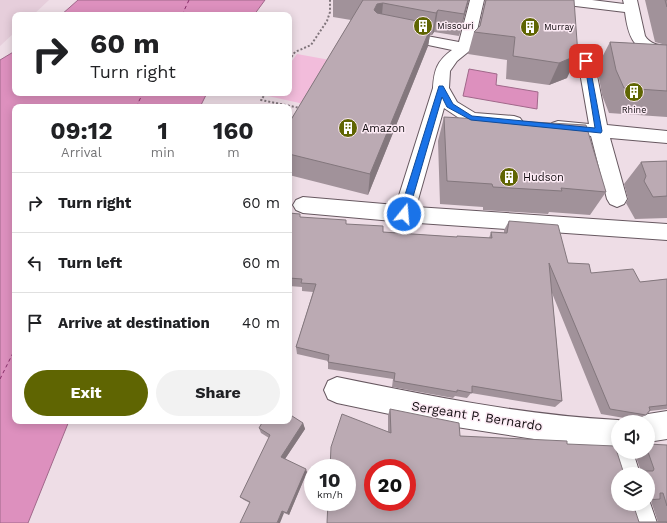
<!DOCTYPE html>
<html lang="en">
<head>
<meta charset="utf-8">
<style>
	body { margin:0; font-family:"Work Sans",sans-serif; background:#f2f2f2; color:#202124; height:100vh; display:flex; flex-direction:column; font-size:15px; white-space:nowrap }
	* { box-sizing:border-box; margin:0 }
	p { font-size:13px; color:#757577 }
	.icon { flex:none; width:22px; height:22px; fill:none; stroke:currentColor; stroke-width:2; stroke-linecap:round; stroke-linejoin:round }
	.map { position:relative; flex:1; overflow:hidden }
	.side { position:absolute; left:12px; top:104px; width:280px; height:320px; display:flex; flex-direction:column; background:#fff; border-radius:8px; box-shadow:0 2px 10px #0003 }
	.side>* { flex:none }
	.guide { position:absolute; left:12px; top:12px; width:280px; height:84px; border-radius:8px; box-shadow:0 2px 10px #0003; background:#fff; color:#202124; overflow:hidden }
	.tools { position:absolute; left:611px; top:415px; display:grid; gap:8px }
	.tools a { display:grid; place-items:center; width:44px; height:44px; border-radius:50%; background:#fff; box-shadow:0 2px 10px #0003; font-size:20px }
	.speed { position:absolute; left:304px; top:459px; display:flex; gap:8px; font-size:20px; font-weight:700; text-align:center }
	.speed>* { display:grid; place-content:center; width:52px; height:52px; border-radius:50%; background:#fff; box-shadow:0 2px 10px #0003; line-height:1 }
	.speed small { font-size:10px; font-weight:400 }
	.speed .limit { border:6px solid #d22; background:#fff; color:#111 }
	.pin { position:absolute; display:grid; place-items:center; width:34px; height:34px; color:#fff; margin:-17px; border-radius:8px; box-shadow:0 2px 6px #0006 }
	.me { position:absolute; width:44px; margin:-22px; rotate:17deg; stroke-linejoin:round; filter:drop-shadow(0 0 3px #0008) }
	.turn { display:flex; align-items:center; gap:14px; height:84px; padding:0 12px; font-size:18px }
	.turn .icon { width:52px; height:52px; stroke-width:2.5 }
	.turn b { display:block; font-size:28px; line-height:34px }
	.eta { display:flex; justify-content:space-evenly; align-items:center; height:68px; text-align:center }
	.eta b { font-size:24px; font-weight:700; line-height:28px }
	.primary-button { display:flex; gap:8px; margin-top:auto; padding:8px 12px }
	.primary-button a { flex:1; height:46px; border-radius:24px; background:#5f6502; color:#fff; font-size:16px; font-weight:700; line-height:46px; text-align:center }
	.primary-button a+a { background:#f2f2f2; color:#202124 }
	ul { padding:0; list-style:none }
	li { display:flex; align-items:center; gap:12px; height:60px; padding:0 12px; border-top:1px solid #e0e0e0 }
	li div { flex:1 }
	li b { display:block; font-size:15px }
	li em { font-style:normal }
	.map>svg:first-child { display:block }
</style>
</head>
<body>
<div class="map">
<svg width="667" height="523" viewBox="0 0 667 523">
	<rect width="100%" height="100%" fill="#eedde6"/>
	<path fill="#e6cedb" d="M0,0H49L33,15H15V32L0,46Z"/>
	<path fill="#f2bcdb" d="M297,54L330,60L304,104L268,96L270,93H289V65Z"/>
	<g fill="#dd90be" stroke="#a0688a">
		<path d="M78,0H265L254,15H61Z"/>
		<path d="M15,51V93H207L200,107H15V421H69L28,523H0V60Z"/>
		<path d="M469,69L497,74L496,85L538,92L537,109L463,96Z"/>
	</g>
	<g fill="none" stroke-linecap="round" stroke-linejoin="round">
		<g stroke="#882e6a" stroke-width="1" stroke-dasharray="3.5 3" stroke-linecap="butt">
			<path d="M182,15L189,0"/>
			<path d="M136,107L143,93"/>
			<path d="M0,379L15,349"/>
		</g>
		<defs>
			<g id="minor">
				<path d="M470,0H484L473,48L457,61L450,71L449,88L457,102L475,113L514,116L520,118L523,122L520,126L514,128L471,124L465,122L444,108L416,207L667,224V240L404,222L303,213L296,210L293,205L296,200L303,197L396,205L433,88C434,70 437,61 452,50L395,38L393,35L395,32L400,31L459,42Z"/>
				<path d="M552,0H592L624,4L623,0H637L645,36C650,44 658,45 667,46V56C636,52 629,43 625,12L559,4L554,3Z"/>
				<path d="M586,56L592,58L594,61L607,125L667,131V143L610,138L627,199L624,204L617,207L610,204L607,199L591,136L552,131L549,127L552,123L558,121L589,124L578,61L580,58Z"/>
				<path d="M337,377C430,396 523,415 618,420L622,422H618V452H633L640,474H618V485L616,484L605,452L607,447L579,446L437,424L337,403L328,399L324,390L328,381Z"/>
				<path d="M667,411V439L648,442V422H637L638,418L648,414Z"/>
				<path d="M648,497L657,523H627L621,504H648Z"/>
			</g>
		</defs>
		<use href="#minor" stroke="#675860" stroke-width="2"/>
		<g stroke="#7f747a" stroke-width="2" stroke-dasharray="2 2" stroke-linecap="butt">
			<path d="M289,60L295,52L311,45L327,21L330,12V0"/>
			<path d="M266,93L261,100L300,108"/>
		</g>
		<use href="#minor" fill="#fff" fill-rule="evenodd"/>
	</g>
	<g fill="#a1929a" fill-rule="evenodd">
		<path d="M333,0H469L459,36L434,32L432,35H430L428,46L368,195L289,175V123L351,20L333,17Z"/>
		<path d="M485,0H574L567,78L549,85L506,79L507,60L468,54L474,32L479,27Z"/>
		<path d="M645,0H667V117L609,113L602,95L597,67L610,42L666,45L655,42Z"/>
		<path d="M444,117L606,192L590,215L549,212L548,214L483,210V207L440,204L438,141Z"/>
		<path d="M667,161V218L635,219L626,203L628,199L624,184L641,162Z"/>
		<path d="M289,213L300,217L346,224L383,232L457,237V236L489,238L491,232L504,233V230L509,221L568,263L591,273L640,282L667,279V409L650,411L646,415L636,420L601,414L552,293L562,401L555,407L471,393L467,398L455,396L453,398L392,387L393,379L328,369V361L297,354L296,347L313,292L302,291V287L289,286Z"/>
		<path d="M390,409L460,436L567,444L624,474L631,471H641L634,452H648L667,445V523H327L388,432V415ZM618,474H648V502L651,501L658,522H639Z"/>
		<path d="M303,423L305,429L285,459L307,472L289,515L284,513L250,503L244,500L240,497L269,438L261,433L259,428Z"/>
	</g>
	<g fill="#83777d">
		<path d="M468,0H469L459,36L464,14Z"/>
		<path d="M383,3L381,26L374,10L377,4Z"/>
		<path d="M438,10L434,32L432,35L436,13Z"/>
		<path d="M432,24L428,46L368,195L370,174Z"/>
		<path d="M578,55L567,78L549,85L559,63Z"/>
		<path d="M303,423L305,429L283,462L281,457Z"/>
		<path d="M306,469L307,472L289,515L287,513Z"/>
		<path d="M282,511L284,513L280,523H277Z"/>
	</g>
	<g fill="#bbaab3" stroke="#83777d" fill-rule="evenodd">
		<path d="M363,0H468L464,14L438,10L436,13L383,3L377,4L374,10L377,13L432,24L370,174L289,154V123Z"/>
		<path d="M486,0H574L578,55L559,63L513,56L515,37L474,32L480,26Z"/>
		<path d="M665,0H667V7Z"/>
		<path d="M610,42L667,45V91L624,88L616,70Z"/>
		<path d="M444,117L586,125L606,192L561,188L562,191L493,187L492,184L447,181Z"/>
		<path d="M667,161V196L653,197L644,181L646,176L641,162Z"/>
		<path d="M289,213L300,214V217L346,220V224L383,226V232L457,237V236L492,238L491,232L507,233L509,221L558,225L568,263L589,264L591,273L633,269L640,282L667,279V405L649,407L650,410L646,415L610,409L549,263L562,401L472,386V393L457,390V392L394,381L395,373L328,362L329,355L296,347L316,284L301,283L302,279L289,278Z"/>
		<path d="M390,409L459,423L460,436L567,441V444L615,446L624,474H618V504H633L639,522H667V523H327L328,502H347V468H330L331,447L342,414L391,433ZM373,468H407V502H373Z"/>
		<path d="M289,414L303,423L281,457L306,469L287,513L282,511L277,523H240L250,502L240,497L270,435L259,428L263,421H289Z"/>
		<path d="M648,444L667,445V506L663,493H660V499L648,500V474H631V471H653L654,469L648,452Z"/>
	</g>
	<path fill="#1a73e8" stroke="#114b97" d="M584,59L589,61L602,131L601,133L471,120L447,107L442,97L408,214L404,218L401,217L399,214L439,86H443L453,104L472,116L595,128Z"/>
	<defs>
		<symbol id="building-disc" viewBox="-11 -11 22 22"><circle r="9.5" fill="#5f6502" stroke="#fceaf4"/><path d="M-4-6H4V6H1V3H-1V6H-4ZM-2.5-4.3h1.7v1.8h-1.7ZM.8-4.3h1.7v1.8H.8ZM-2.5-1h1.7V.8h-1.7ZM.8-1h1.7V.8H.8Z" fill="#fff"/></symbol>
	</defs>
	<g fill-rule="evenodd">
		<use href="#building-disc" x="412" y="15" width="22" height="22"/>
		<use href="#building-disc" x="519" y="16" width="22" height="22"/>
		<use href="#building-disc" x="623" y="81" width="22" height="22"/>
		<use href="#building-disc" x="337" y="117" width="22" height="22"/>
		<use href="#building-disc" x="498" y="166" width="22" height="22"/>
	</g>
	<g text-anchor="middle" dominant-baseline="central" stroke-width="3" stroke-linejoin="round" paint-order="stroke">
		<g font-size="9" fill="#110c0f" stroke="#fceaf4" text-anchor="start">
			<text x="437" y="26">Missouri</text>
			<text x="544" y="27">Murray</text>
			<text x="634" y="110" text-anchor="middle">Rhine</text>
		</g>
		<g font-size="11" fill="#110c0f" stroke="#fceaf4" text-anchor="start">
			<text x="362" y="128">Amazon</text>
			<text x="523" y="177">Hudson</text>
		</g>
		<g font-size="13" fill="#110c0f" stroke="#fceaf4">
			<text transform="translate(477 416) rotate(9)">Sergeant P. Bernardo</text>
		</g>
	</g>
</svg>
<div class="tools">
<a><svg class="icon" aria-label="sound" viewBox="0 0 24 24"><path d="M4 9h4l5-4v14l-5-4H4zM17 9q2 3 0 6"/></svg></a>
<a><svg class="icon" aria-label="layers" viewBox="0 0 24 24"><path d="M12 4l9 5-9 5-9-5zM3 14l9 5 9-5"/></svg></a>
</div>
<div class="speed"><div>10<small>km/h</small></div><div class="limit">20</div></div>
<div class="pin" style="left:586px;top:61px;background:#d93025"><svg class="icon" aria-label="arrive" viewBox="0 0 24 24"><path d="M6 21V4h12l-3 4 3 4H6"/></svg></div>
<svg class="me" style="left:404px;top:214px" viewBox="-20 -20 40 40"><circle r="17" fill="#1a73e8" stroke="#fff" stroke-width="3"/><path d="M0-11L8 9 0 5-8 9z" fill="#fff"/></svg>
<div class="guide">
<div class="turn"><svg class="icon" aria-label="right" viewBox="0 0 24 24"><path d="M7 20v-9h11M14 6l5 5-5 5"/></svg><div><b>60 m</b>Turn right</div></div>
</div>
<section class="side">
<div class="eta">
<div><b>09:12</b><p>Arrival</p></div>
<div><b>1</b><p>min</p></div>
<div><b>160</b><p>m</p></div>
</div>
<ul>
<li><svg class="icon" aria-label="right" viewBox="0 0 24 24"><path d="M7 20v-9h11M14 6l5 5-5 5"/></svg><div><b>Turn right</b></div><em>60 m</em></li>
<li><svg class="icon" aria-label="left" viewBox="0 0 24 24"><path d="M17 20v-9H6M10 6l-5 5 5 5"/></svg><div><b>Turn left</b></div><em>60 m</em></li>
<li><svg class="icon" aria-label="arrive" viewBox="0 0 24 24"><path d="M6 21V4h12l-3 4 3 4H6"/></svg><div><b>Arrive at destination</b></div><em>40 m</em></li>
</ul>
<div class="primary-button"><a>Exit</a><a>Share</a></div>
</section>
</div>
</body>
</html>
